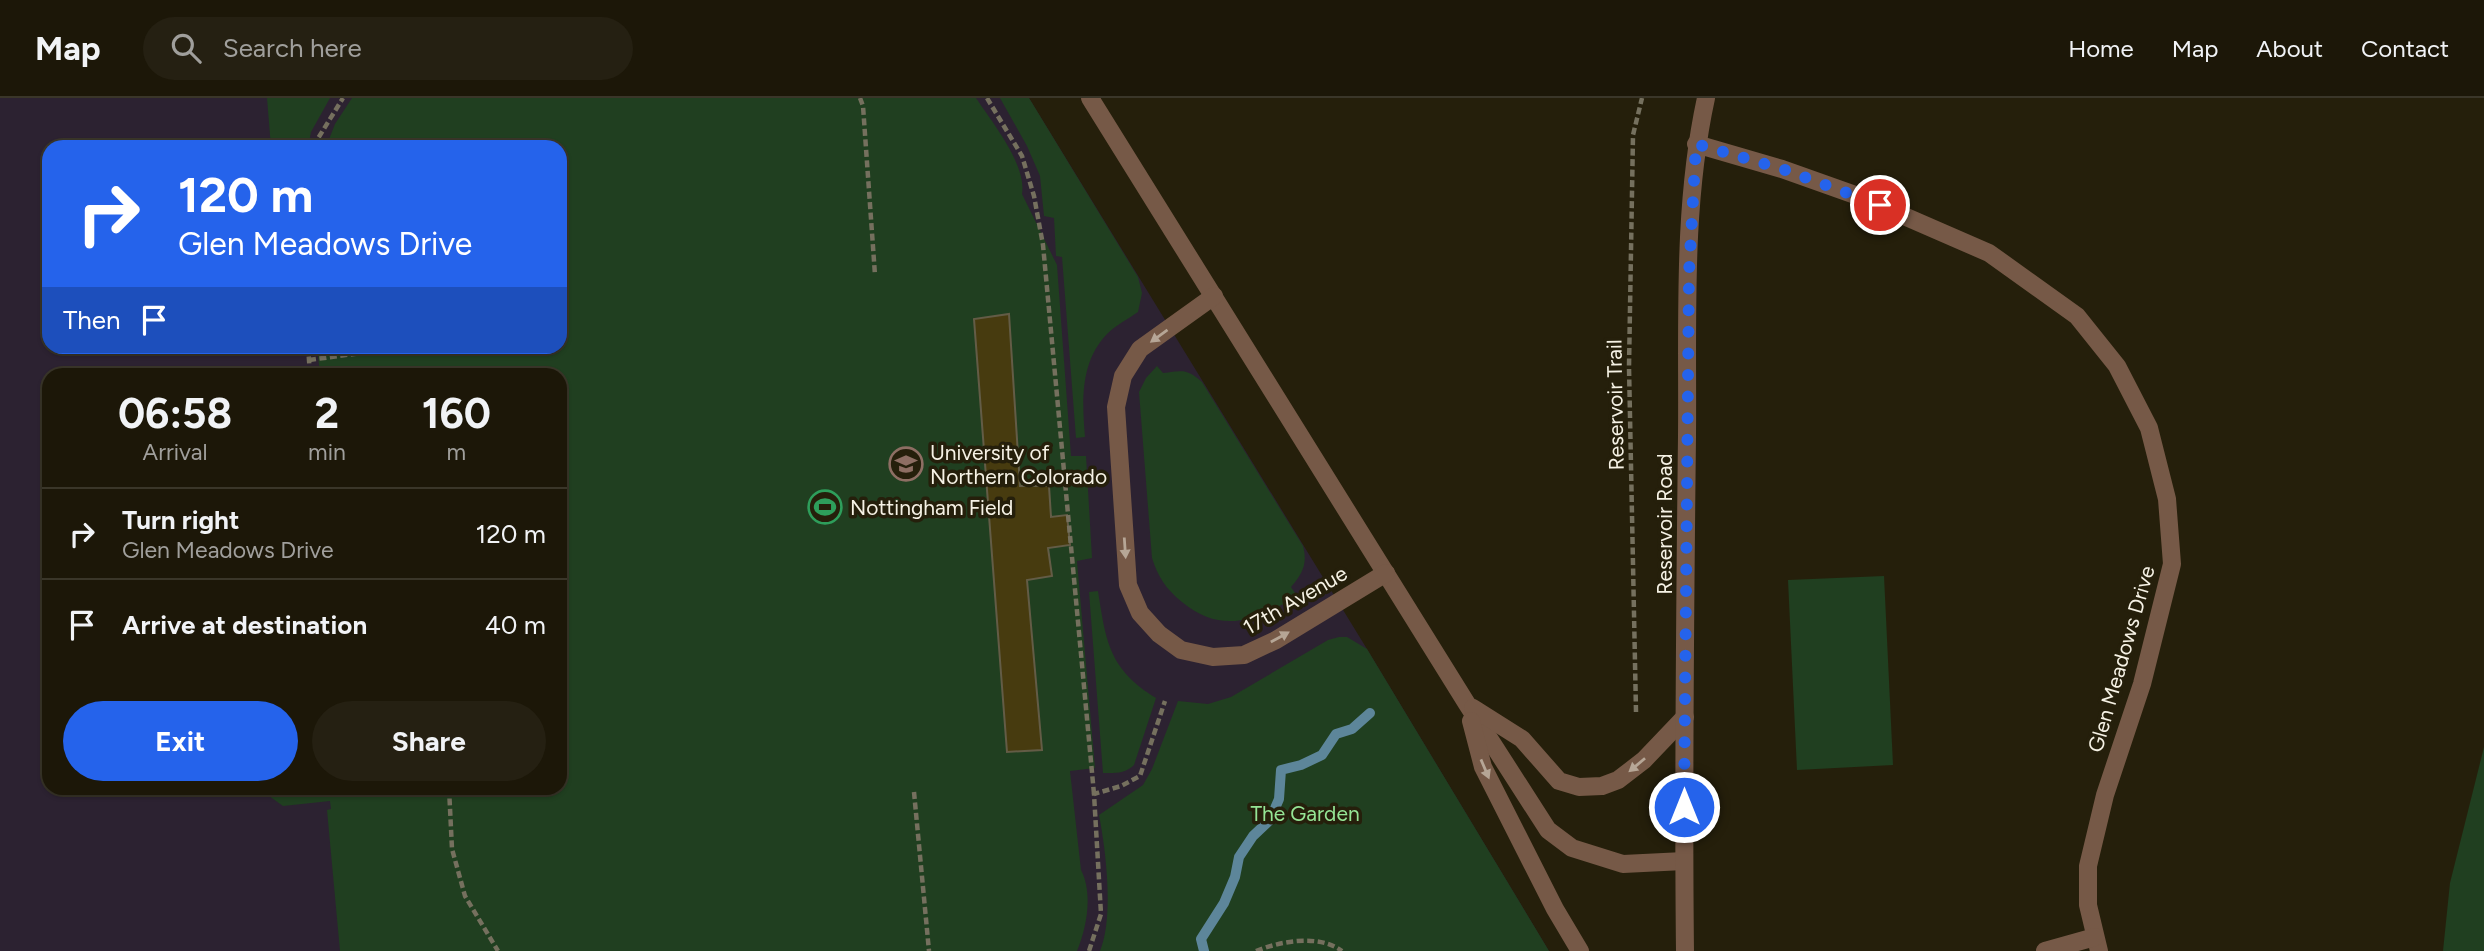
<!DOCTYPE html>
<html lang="en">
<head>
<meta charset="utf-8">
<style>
	body { margin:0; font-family:Figtree,sans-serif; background:#252012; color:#f1f3f6; height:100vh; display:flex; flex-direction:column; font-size:26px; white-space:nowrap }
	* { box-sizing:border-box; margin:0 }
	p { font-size:23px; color:#a09f9c }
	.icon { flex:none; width:38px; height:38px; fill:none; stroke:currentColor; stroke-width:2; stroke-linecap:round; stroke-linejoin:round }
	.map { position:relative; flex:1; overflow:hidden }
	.sheet { position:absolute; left:42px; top:270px; width:525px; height:427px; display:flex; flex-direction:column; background:#1c1708; border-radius:21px; box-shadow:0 2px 5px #0004,0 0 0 2px #3a3629 }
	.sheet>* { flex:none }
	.banner { position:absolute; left:42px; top:42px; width:525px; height:214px; border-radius:21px; box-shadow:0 2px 5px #0004,0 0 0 2px #3a3629; background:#2563eb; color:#fff; overflow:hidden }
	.pin { position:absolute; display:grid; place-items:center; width:60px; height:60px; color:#fff; margin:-30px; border:4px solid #fff; border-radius:50%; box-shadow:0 2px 7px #0007 }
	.me { position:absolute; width:77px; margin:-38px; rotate:0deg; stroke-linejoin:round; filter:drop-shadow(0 0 5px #0008) }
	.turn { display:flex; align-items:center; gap:24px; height:147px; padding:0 21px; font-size:32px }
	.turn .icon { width:91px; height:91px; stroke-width:2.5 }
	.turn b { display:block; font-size:49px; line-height:60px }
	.then { display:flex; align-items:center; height:66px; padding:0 21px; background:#0003; gap:14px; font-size:26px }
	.eta { display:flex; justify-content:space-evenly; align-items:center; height:119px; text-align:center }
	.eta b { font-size:42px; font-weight:700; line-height:49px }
	.action { display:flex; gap:14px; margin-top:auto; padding:14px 21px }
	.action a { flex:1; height:80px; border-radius:42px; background:#2563eb; color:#fff; font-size:28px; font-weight:700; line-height:80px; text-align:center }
	.action a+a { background:#252012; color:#f1f3f6 }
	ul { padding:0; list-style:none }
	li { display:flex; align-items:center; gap:21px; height:91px; padding:0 21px; border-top:2px solid #3a3629 }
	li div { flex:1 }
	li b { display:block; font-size:26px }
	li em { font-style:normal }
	header { display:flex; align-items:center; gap:42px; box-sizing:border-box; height:98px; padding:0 35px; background:#1c1708; border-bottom:2px solid #3a3629 }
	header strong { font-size:33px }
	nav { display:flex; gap:38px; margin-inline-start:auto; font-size:24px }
	.search { width:490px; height:63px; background:#252012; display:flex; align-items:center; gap:18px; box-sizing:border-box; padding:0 24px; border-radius:38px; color:#a09f9c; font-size:26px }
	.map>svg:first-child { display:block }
</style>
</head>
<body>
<header>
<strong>Map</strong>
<div class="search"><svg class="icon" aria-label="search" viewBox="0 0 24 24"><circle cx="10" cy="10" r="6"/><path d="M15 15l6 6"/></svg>Search here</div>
<nav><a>Home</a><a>Map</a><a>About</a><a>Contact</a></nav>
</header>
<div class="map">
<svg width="2484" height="853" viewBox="0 0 2484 853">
	<rect width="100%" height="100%" fill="#251f0b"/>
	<path fill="#2c2231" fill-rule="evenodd" d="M0,0H1029L1367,551L1549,853H0ZM49,49H560V248H49ZM49,276H560V690H49Z"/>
	<g fill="#203f20">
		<path d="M267,0H330L311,34L308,49H271Z"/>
		<path d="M352,0H976C992,24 1027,67 1022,96L1057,167L1071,358H1086L1092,460L1077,463L1095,670L1070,673L1081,772C1093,795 1087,829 1077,853H340L327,712L331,711L330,703L283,708L258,690H560V276H320L317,249L560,248V49H326L335,26Z"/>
		<path d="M1000,0H1029L1138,179L1142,195L1138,214C1128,221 1116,227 1107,236C1080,264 1082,303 1085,339L1076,340L1062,159L1056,158L1054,120L1044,118L1040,78L1027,48Z"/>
		<path d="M1157,268L1163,275C1183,273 1186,270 1202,284L1303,448C1308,466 1302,476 1291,489L1297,498C1258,522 1222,537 1182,504C1166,491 1158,479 1152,460L1139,294L1146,280Z"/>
		<path d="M1884,478L1893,667L1797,672L1788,482Z"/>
		<path d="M1098,493C1106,544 1109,571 1156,600L1134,667C1125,676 1115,675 1103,675L1089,494Z"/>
		<path d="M1339,539H1347L1367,551L1549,853H1100C1114,819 1106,753 1099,717L1143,687L1152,671L1178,603L1208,606L1231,599L1328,542Z"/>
		<path d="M2484,649V853H2443L2450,785Z"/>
	</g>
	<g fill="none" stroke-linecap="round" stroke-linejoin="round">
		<path stroke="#5d869a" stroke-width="10" d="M1204,853L1201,841L1224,805L1235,779L1239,759L1253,738L1270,722L1279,701L1281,672L1301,667L1322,657L1336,636L1352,631L1370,615"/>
	</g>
	<path fill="#473b0f" stroke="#635c46" stroke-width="2" d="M1009,216L1020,388H1049L1051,419L1067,417L1070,447L1048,450L1052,478L1027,482L1042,652L1007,654L974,221Z"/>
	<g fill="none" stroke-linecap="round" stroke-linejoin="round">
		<g stroke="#75705e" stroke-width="4.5" stroke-dasharray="7 3.5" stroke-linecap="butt">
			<path d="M860,0L863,8L875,177"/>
			<path d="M987,0L1022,58L1034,98L1043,147L1094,696"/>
			<path d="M315,49L317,42L343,0"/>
			<path d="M308,248L310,276"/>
			<path d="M309,262L413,248"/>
			<path d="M1636,614L1629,269L1633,37L1642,0"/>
			<path d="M345,690L346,697L445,690"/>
			<path d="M449,690L452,751L465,798L498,853"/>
			<path d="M914,694L929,853"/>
			<path d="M1089,853L1101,816L1094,696L1121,688L1140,678L1165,603"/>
			<path d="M1256,853C1281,843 1319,836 1342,853"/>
		</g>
		<g stroke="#765947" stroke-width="18">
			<path d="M1090,0L1467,606L1548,732L1572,750L1623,766L1684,763"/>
			<path d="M1696,46L1782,71L1858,98L1989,155L2077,218L2117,268L2149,330L2167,401L2172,466L2142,586L2105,697L2088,768V807L2099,853"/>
			<path d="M1214,198L1140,251L1123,278L1116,309L1128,487L1140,515L1159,536L1181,552L1213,559L1244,557L1276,542L1386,475"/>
			<path d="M1473,610L1522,641L1559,683L1579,689L1602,688L1618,682L1644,662L1685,619"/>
			<path d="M1471,623L1483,669L1555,811L1580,853"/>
			<path d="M1685,853C1683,681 1685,510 1687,338C1688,226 1682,110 1706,0"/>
			<path d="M2045,853L2095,839"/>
		</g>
	</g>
	<defs><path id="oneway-solid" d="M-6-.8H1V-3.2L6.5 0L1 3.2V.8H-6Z" transform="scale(1.75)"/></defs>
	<g fill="#b6a696">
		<use href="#oneway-solid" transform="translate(1159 238) rotate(144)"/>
		<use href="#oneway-solid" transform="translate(1125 450) rotate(86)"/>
		<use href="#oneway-solid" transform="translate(1280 539) rotate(-29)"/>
		<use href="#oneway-solid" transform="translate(1637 667) rotate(140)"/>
		<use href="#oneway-solid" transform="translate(1485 671) rotate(67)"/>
	</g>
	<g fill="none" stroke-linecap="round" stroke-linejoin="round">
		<path stroke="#2563eb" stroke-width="12" stroke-dasharray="0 21.6" d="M1684,709L1689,175L1696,46L1782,71L1880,107"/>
	</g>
	<defs>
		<symbol id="university-ring" viewBox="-11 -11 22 22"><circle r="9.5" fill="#251f0b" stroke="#8d6e63" stroke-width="1.5"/><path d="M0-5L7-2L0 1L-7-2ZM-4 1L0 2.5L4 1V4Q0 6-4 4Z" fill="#8d6e63"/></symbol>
		<symbol id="stadium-ring" viewBox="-11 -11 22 22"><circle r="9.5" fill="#251f0b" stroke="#2e9e5b" stroke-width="1.5"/><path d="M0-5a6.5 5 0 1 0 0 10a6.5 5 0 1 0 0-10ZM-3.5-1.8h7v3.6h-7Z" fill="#2e9e5b"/></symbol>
	</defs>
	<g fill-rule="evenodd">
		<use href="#university-ring" x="887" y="347" width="38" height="38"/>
		<use href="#stadium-ring" x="806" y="390" width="38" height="38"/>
	</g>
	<g text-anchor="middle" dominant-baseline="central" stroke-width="7" stroke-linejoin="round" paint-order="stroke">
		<g font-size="21" fill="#f6f2e5" stroke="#251f0b">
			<text transform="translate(1615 307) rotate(-91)">Reservoir Trail</text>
			<text transform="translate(1664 426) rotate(-90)">Reservoir Road</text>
			<text transform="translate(1295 502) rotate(-30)">17th Avenue</text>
			<text transform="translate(2121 561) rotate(-74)">Glen Meadows Drive</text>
		</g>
		<g font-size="21" fill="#f6f2e5" stroke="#251f0b" text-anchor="start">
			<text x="930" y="354">University of<tspan x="930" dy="24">Northern Colorado</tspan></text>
			<text x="850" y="409">Nottingham Field</text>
		</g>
		<g font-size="21" fill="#95e595" stroke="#251f0b">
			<text x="1305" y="715">The Garden</text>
		</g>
	</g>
</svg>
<div class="pin" style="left:1880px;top:107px;background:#d93025"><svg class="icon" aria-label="arrive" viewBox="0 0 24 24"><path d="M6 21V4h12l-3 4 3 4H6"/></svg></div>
<svg class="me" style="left:1684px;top:709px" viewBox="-20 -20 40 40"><circle r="17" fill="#2563eb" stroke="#fff" stroke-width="3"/><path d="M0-11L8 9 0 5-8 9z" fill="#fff"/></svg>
<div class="banner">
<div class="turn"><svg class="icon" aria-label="right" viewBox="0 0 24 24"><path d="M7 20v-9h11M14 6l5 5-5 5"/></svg><div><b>120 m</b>Glen Meadows Drive</div></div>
<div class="then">Then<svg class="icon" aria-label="arrive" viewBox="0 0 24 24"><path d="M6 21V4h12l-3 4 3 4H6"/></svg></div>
</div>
<section class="sheet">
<div class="eta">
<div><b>06:58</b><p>Arrival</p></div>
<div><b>2</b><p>min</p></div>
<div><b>160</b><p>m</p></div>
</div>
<ul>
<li><svg class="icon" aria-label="right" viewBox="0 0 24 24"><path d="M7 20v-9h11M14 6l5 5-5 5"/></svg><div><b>Turn right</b><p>Glen Meadows Drive</p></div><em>120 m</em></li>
<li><svg class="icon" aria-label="arrive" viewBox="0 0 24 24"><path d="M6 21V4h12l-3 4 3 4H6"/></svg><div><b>Arrive at destination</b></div><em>40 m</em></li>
</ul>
<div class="action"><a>Exit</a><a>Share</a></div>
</section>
</div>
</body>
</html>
